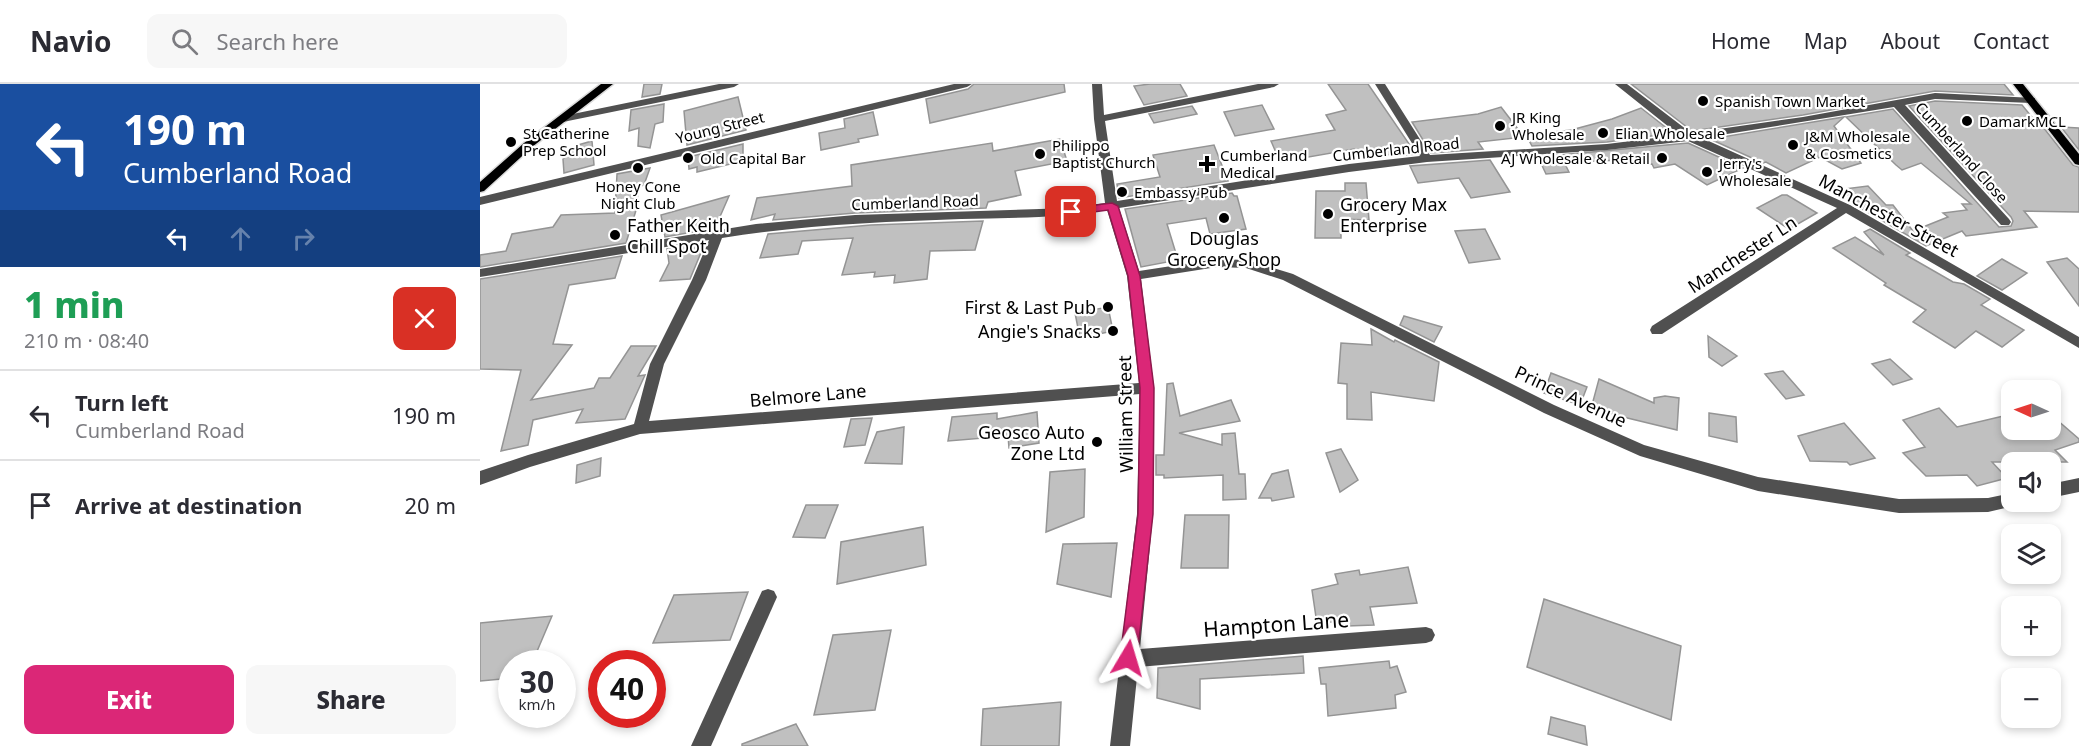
<!DOCTYPE html>
<html lang="en">
<head>
<meta charset="utf-8">
<style>
	body { margin:0; font-family:"Noto Sans",sans-serif; background:#f7f7f7; color:#2b2b33; height:100vh; display:flex; flex-direction:column; font-size:22px; white-space:nowrap }
	* { box-sizing:border-box; margin:0 }
	p { font-size:20px; color:#7c7c81 }
	.icon { flex:none; width:33px; height:33px; fill:none; stroke:currentColor; stroke-width:2; stroke-linecap:round; stroke-linejoin:round }
	.map { position:relative; flex:1; overflow:hidden }
	.details { display:flex; flex-direction:column; background:#fff; width:480px }
	.details>* { flex:none }
	.guide { background:#1a4fa0; color:#fff; overflow:hidden }
	.needle { width:39px; rotate:273deg }
	.fabs { position:absolute; left:1521px; top:296px; display:grid; gap:12px }
	.fabs a { display:grid; place-items:center; width:60px; height:60px; border-radius:12px; background:#fff; box-shadow:0 3px 9px #0003; font-size:30px }
	.speed { position:absolute; left:18px; top:566px; display:flex; gap:12px; font-size:30px; font-weight:700; text-align:center }
	.speed>* { display:grid; place-content:center; width:78px; height:78px; border-radius:50%; background:#fff; box-shadow:0 3px 9px #0003; line-height:1 }
	.speed small { font-size:15px; font-weight:400 }
	.speed .limit { border:9px solid #d22; background:#fff; color:#111 }
	.pin { position:absolute; display:grid; place-items:center; width:51px; height:51px; color:#fff; margin:-26px; border-radius:12px; box-shadow:0 3px 9px #0006 }
	.me { position:absolute; width:66px; margin:-33px; rotate:7deg; stroke-linejoin:round; filter:drop-shadow(0 0 4px #0008) }
	.turn { display:flex; align-items:center; gap:21px; height:126px; padding:0 24px; font-size:27px }
	.turn .icon { width:78px; height:78px; stroke-width:2.5 }
	.turn b { display:block; font-size:42px; line-height:51px }
	.lanes { display:flex; align-items:center; height:57px; padding:0 24px; background:#0003; justify-content:center; gap:30px; direction:ltr }
	.lanes .off { opacity:.35 }
	.round { display:grid; place-items:center; flex:none; width:63px; height:63px; border-radius:12px; background:#f7f7f7 }
	.head { display:flex; align-items:center; justify-content:space-between; height:102px; padding:0 24px }
	h1 { font-size:36px; font-weight:800; line-height:45px; color:#1e9e55 }
	.action { display:flex; gap:12px; margin-top:auto; padding:12px 24px }
	.action a { flex:1; height:69px; border-radius:12px; background:#db2777; color:#fff; font-size:24px; font-weight:800; line-height:69px; text-align:center }
	.action a+a { background:#f7f7f7; color:#2b2b33 }
	ul { padding:0; list-style:none }
	li { display:flex; align-items:center; gap:18px; height:90px; padding:0 24px; border-top:2px solid #e1e1e2 }
	li div { flex:1 }
	li b { display:block; font-size:22px }
	li em { font-style:normal }
	header { display:flex; align-items:center; gap:36px; box-sizing:border-box; height:84px; padding:0 30px; background:#fff; border-bottom:2px solid #e1e1e2 }
	header strong { font-size:28px }
	nav { display:flex; gap:33px; margin-inline-start:auto; font-size:21px }
	.search { width:420px; height:54px; background:#f7f7f7; display:flex; align-items:center; gap:15px; box-sizing:border-box; padding:0 21px; border-radius:12px; color:#7c7c81; font-size:22px }
	main { display:flex; flex:1; min-height:0 }
	.map>svg:first-child { display:block }
</style>
</head>
<body>
<header>
<strong>Navio</strong>
<div class="search"><svg class="icon" aria-label="search" viewBox="0 0 24 24"><circle cx="10" cy="10" r="6"/><path d="M15 15l6 6"/></svg>Search here</div>
<nav><a>Home</a><a>Map</a><a>About</a><a>Contact</a></nav>
</header>
<main>
<section class="details">
<div class="guide">
<div class="turn"><svg class="icon" aria-label="left" viewBox="0 0 24 24"><path d="M17 20v-9H6M10 6l-5 5 5 5"/></svg><div><b>190 m</b>Cumberland Road</div></div>
<div class="lanes"><svg class="icon" aria-label="left" viewBox="0 0 24 24"><path d="M17 20v-9H6M10 6l-5 5 5 5"/></svg><svg class="icon off" aria-label="ahead" viewBox="0 0 24 24"><path d="M12 20V5M6 11l6-6 6 6"/></svg><svg class="icon off" aria-label="right" viewBox="0 0 24 24"><path d="M7 20v-9h11M14 6l5 5-5 5"/></svg></div>
</div>
<div class="head"><div><h1>1 min</h1><p>210 m · 08:40</p></div><a class="round" style="background:#d93025;color:#fff"><svg class="icon" aria-label="close" viewBox="0 0 24 24"><path d="M6 6l12 12M18 6L6 18"/></svg></a></div>
<ul>
<li><svg class="icon" aria-label="left" viewBox="0 0 24 24"><path d="M17 20v-9H6M10 6l-5 5 5 5"/></svg><div><b>Turn left</b><p>Cumberland Road</p></div><em>190 m</em></li>
<li><svg class="icon" aria-label="arrive" viewBox="0 0 24 24"><path d="M6 21V4h12l-3 4 3 4H6"/></svg><div><b>Arrive at destination</b></div><em>20 m</em></li>
</ul>
<div class="action"><a>Exit</a><a>Share</a></div>
</section>
<div class="map">
<svg width="1599" height="662" viewBox="0 0 1599 662">
	<rect width="100%" height="100%" fill="#fff"/>
	<g fill="#c0c0c0" stroke="#949494" stroke-width="1.5">
		<path d="M164,0H182L180,10L162,13Z"/>
		<path d="M494,0H584L585,8L450,39L446,15L488,5Z"/>
		<path d="M670,0H700L707,12L664,21L654,2Z"/>
		<path d="M848,0H888L936,70L925,71L924,69L878,74L874,65L800,78L791,57L855,46L846,31L866,26Z"/>
		<path d="M1151,0H1524L1533,11L1455,7L1323,31L1212,47Z"/>
		<path d="M258,13L266,46L207,61L204,27Z"/>
		<path d="M1455,17L1542,21L1560,43H1563L1593,81L1599,83V128L1544,127L1557,143L1486,152L1482,147L1446,162L1375,121L1364,105L1388,102L1406,121H1413L1433,147L1468,133L1463,129L1487,126L1482,120H1491L1441,79L1422,86L1416,81L1366,33L1413,25L1519,143L1531,142L1533,137L1531,133L1429,22Z"/>
		<path d="M184,20L183,38L175,40L170,64L158,62L159,44L149,47L151,26Z"/>
		<path d="M782,21L794,45L755,52L744,28Z"/>
		<path d="M712,22L717,30L674,39L669,30Z"/>
		<path d="M1021,23L1044,53L998,58L1003,65L951,69L932,38L998,30Z"/>
		<path d="M1161,24L1193,49L1127,58L1052,62L1046,51L1091,46L1132,35Z"/>
		<path d="M393,28L398,51L378,55L379,58L341,66L339,49L365,44L364,35Z"/>
		<path d="M1364,33L1354,42L1381,79L1362,85L1340,73L1306,89L1286,78L1283,79L1230,55Z"/>
		<path d="M1581,43L1599,44V66Z"/>
		<path d="M580,55L587,77L535,87L541,111L508,118L506,124L375,129L293,136L295,130L271,136L277,114L372,102L371,81L512,59L513,67Z"/>
		<path d="M112,57L114,81L84,89L83,75L98,61Z"/>
		<path d="M1208,59L1263,84L1227,101L1195,80L1174,84L1172,80L1152,81L1145,76L1084,78L1089,88L1066,90L1058,73Z"/>
		<path d="M263,60V77L217,88V83L209,85L208,73Z"/>
		<path d="M734,61L748,97L639,114L637,100L680,93L673,71Z"/>
		<path d="M1010,76L1030,108L991,114L979,94L938,99L930,82Z"/>
		<path d="M170,84L164,101L158,103L157,123L146,159L0,183V171L26,167L32,150L73,143L81,131L135,129L137,90Z"/>
		<path d="M865,99H886L889,136L861,135V154H835L836,107H865Z"/>
		<path d="M752,109L754,112H757L766,145L730,150L726,134L687,140L698,176L661,183L645,125Z"/>
		<path d="M1302,111H1307L1337,129L1309,145L1277,124Z"/>
		<path d="M249,112L235,144L185,153L181,131Z"/>
		<path d="M503,137L495,166L450,167L447,195L414,199L415,191L394,193L395,188L362,191L373,154L322,157L318,170L280,174L288,150L391,141Z"/>
		<path d="M1005,145L1020,175L989,179L975,147Z"/>
		<path d="M1390,145L1430,169L1426,171L1473,198L1484,200L1510,215L1501,221L1544,246L1522,263L1496,247L1475,264L1433,238L1446,226L1404,201L1406,199L1353,164L1375,153L1404,171L1384,148Z"/>
		<path d="M225,159L210,195L180,197L189,179L187,165Z"/>
		<path d="M142,172L135,194L89,201L73,260L92,261L51,316L114,304L119,294H130L151,262H176L158,292L165,291L145,335L96,339L103,325L53,336L48,361L21,367L41,286L0,285V195Z"/>
		<path d="M1587,174L1599,185V222L1567,178Z"/>
		<path d="M1522,175L1547,189L1522,206L1497,192Z"/>
		<path d="M628,223L633,247L600,254L595,229Z"/>
		<path d="M924,232L962,243L954,258L920,241Z"/>
		<path d="M891,245L914,258L915,256L959,278L954,317L891,308L892,336L867,335V300L858,299L861,259L892,261Z"/>
		<path d="M1228,252L1257,272L1242,282L1229,273Z"/>
		<path d="M1410,275L1432,295L1413,301L1392,280Z"/>
		<path d="M1303,287L1324,311L1306,315L1285,290Z"/>
		<path d="M1071,289L1107,303L1100,321L1064,309Z"/>
		<path d="M1119,295L1174,319V314L1185,312L1199,314L1197,346L1135,331L1112,321Z"/>
		<path d="M693,299L700,332L751,316L760,337L699,349L742,361V350L755,349L759,390H765L766,415L743,416V391L684,394V391H676V371H684L687,300Z"/>
		<path d="M1459,324L1477,343L1532,330V345H1570V330L1599,355V358L1575,366L1587,378H1512L1527,394L1497,402L1487,391L1446,392L1423,369L1445,363L1423,336Z"/>
		<path d="M557,328L559,359L529,364L528,352L468,357L472,333L517,329V335Z"/>
		<path d="M1229,329L1256,333L1257,358L1229,352Z"/>
		<path d="M392,334L385,361L364,363L371,335Z"/>
		<path d="M1364,339L1395,374L1370,381L1367,378L1330,377L1318,352Z"/>
		<path d="M424,343L422,380L385,379L397,348Z"/>
		<path d="M861,365L878,396L860,408L846,369Z"/>
		<path d="M121,374L120,392L96,399L97,381Z"/>
		<path d="M605,385L604,433L566,448L570,388Z"/>
		<path d="M808,386L814,413L792,417L791,414H779L792,390Z"/>
		<path d="M326,421H358L345,454L313,453Z"/>
		<path d="M705,431H749L748,484H701Z"/>
		<path d="M443,443L446,481L357,500L361,458Z"/>
		<path d="M637,459L631,513L577,500L583,460Z"/>
		<path d="M928,483L937,519L890,523L894,541L867,542L866,536L837,540L832,506L858,500L855,490L879,486L880,491Z"/>
		<path d="M268,508L250,556L173,559L194,511Z"/>
		<path d="M1064,515L1201,562L1191,636L1047,583Z"/>
		<path d="M72,532L52,579H32V594L0,597V539Z"/>
		<path d="M411,546L395,626L334,631L353,551Z"/>
		<path d="M823,572L824,589L720,595V625L677,614L678,584Z"/>
		<path d="M909,577L910,584L917,582L926,608L915,611L916,624L848,632L846,600H841L839,584Z"/>
		<path d="M581,618L579,662H501L503,625Z"/>
		<path d="M1071,633L1105,642L1107,661L1068,650Z"/>
		<path d="M316,640L328,662H262V660Z"/>
	</g>
	<g fill="none" stroke-linecap="round" stroke-linejoin="round">
		<defs>
			<g id="major">
				<path d="M121,0H133L52,63L4,107L0,108V98L44,59Z"/>
				<path d="M1533,0H1543L1599,70V81L1595,80Z"/>
			</g>
		</defs>
		<use href="#major" stroke="#dbdbdb" stroke-width="3"/>
		<g fill="#505050" fill-rule="evenodd">
			<path d="M239,0H259L254,3L83,38L78,35L83,32Z"/>
			<path d="M474,0H492L487,3L0,121V113Z"/>
			<path d="M612,0H622L624,31L778,0H799L794,3L625,37L637,117L869,80L940,72L895,0H905L950,71L1127,60L1199,51L1135,0H1147L1211,49L1323,33L1455,9L1555,14V18L1551,19L1455,15L1425,21L1529,135L1531,138L1529,141H1521L1414,23L1222,54L1370,121L1599,253V264L1366,129L1182,250H1172L1170,246L1172,242L1357,124L1208,57L1127,66L947,78L869,88L639,124L659,187L737,175L767,176L813,190L1074,321L1164,361L1278,393L1419,415L1508,414L1532,409V417H1540L1538,421L1508,428L1419,429L1278,407L1160,372L1064,329L803,196L766,184L737,183L661,195L674,304L673,430L660,565L946,543L952,545L955,551L952,557L946,559L658,583L650,662H630L657,430L660,310L160,350L50,383L0,401V387L48,371L154,340L170,280L212,196L229,156L0,193V185L276,140L375,131L591,124L625,119L614,35ZM627,126L647,192L659,299L169,337L184,280L226,196L242,154C321,141 401,138 481,135C530,134 579,134 627,126Z"/>
			<path d="M1599,394V408L1570,414V400Z"/>
			<path d="M288,505L294,507L297,513L231,662H211L282,507Z"/>
		</g>
		<use href="#major" fill="#000" fill-rule="evenodd"/>
	</g>
	<path fill="#db2777" stroke="#8e194d" stroke-width="1.5" d="M632,119L638,122L660,192L674,304L673,430L657,574L654,580L648,582L643,580L640,574L658,430L660,304L648,192L628,126L591,131L585,128L591,124Z"/>
	<g fill="#000" stroke="#fff" stroke-width="2">
		<circle cx="1223" cy="17" r="6"/>
		<circle cx="1487" cy="37" r="6"/>
		<circle cx="1020" cy="42" r="6"/>
		<circle cx="1123" cy="49" r="6"/>
		<circle cx="31" cy="58" r="6"/>
		<circle cx="1313" cy="61" r="6"/>
		<circle cx="560" cy="70" r="6"/>
		<circle cx="208" cy="74" r="6"/>
		<circle cx="1182" cy="74" r="6"/>
		<path d="M724 71h6v6h6v6h-6v6h-6v-6h-6v-6h6z"/>
		<circle cx="158" cy="84" r="6"/>
		<circle cx="1227" cy="88" r="6"/>
		<circle cx="642" cy="108" r="6"/>
		<circle cx="848" cy="130" r="6"/>
		<circle cx="744" cy="134" r="6"/>
		<circle cx="135" cy="151" r="6"/>
		<circle cx="628" cy="223" r="6"/>
		<circle cx="633" cy="247" r="6"/>
		<circle cx="617" cy="358" r="6"/>
	</g>
	<g text-anchor="middle" dominant-baseline="central" stroke-width="4.5" stroke-linejoin="round" paint-order="stroke">
		<g font-size="15" fill="#000" stroke="#fff" text-anchor="start">
			<text x="1235" y="17">Spanish Town Market</text>
			<text x="1032" y="33">JR King<tspan x="1032" dy="17">Wholesale</tspan></text>
			<text x="1499" y="37">DamarkMCL</text>
			<text x="43" y="49">St Catherine<tspan x="43" dy="17">Prep School</tspan></text>
			<text x="1135" y="49">Elian Wholesale</text>
			<text x="1325" y="52">J&amp;M Wholesale<tspan x="1325" dy="17">&amp; Cosmetics</tspan></text>
			<text x="572" y="61">Philippo<tspan x="572" dy="17">Baptist Church</tspan></text>
			<text x="740" y="71">Cumberland<tspan x="740" dy="17">Medical</tspan></text>
			<text x="220" y="74">Old Capital Bar</text>
			<text x="1170" y="74" text-anchor="end">AJ Wholesale &amp; Retail</text>
			<text x="1239" y="79">Jerry's<tspan x="1239" dy="17">Wholesale</tspan></text>
			<text x="158" y="102" text-anchor="middle">Honey Cone<tspan x="158" dy="17">Night Club</tspan></text>
			<text x="654" y="108">Embassy Pub</text>
		</g>
		<g font-size="15" fill="#000" stroke="#fff">
			<text transform="translate(240 43) rotate(-14)">Young Street</text>
			<text transform="translate(916 65) rotate(-6)">Cumberland Road</text>
			<text transform="translate(1482 68) rotate(48)">Cumberland Close</text>
			<text transform="translate(435 118) rotate(-2)">Cumberland Road</text>
		</g>
		<g font-size="18" fill="#000" stroke="#fff" text-anchor="end">
			<text x="860" y="120" text-anchor="start">Grocery Max<tspan x="860" dy="21">Enterprise</tspan></text>
			<text x="147" y="141" text-anchor="start">Father Keith<tspan x="147" dy="21">Chill Spot</tspan></text>
			<text x="744" y="154" text-anchor="middle">Douglas<tspan x="744" dy="21">Grocery Shop</tspan></text>
			<text x="616" y="223">First &amp; Last Pub</text>
			<text x="621" y="247">Angie's Snacks</text>
			<text x="605" y="348">Geosco Auto<tspan x="605" dy="21">Zone Ltd</tspan></text>
		</g>
		<g font-size="18" fill="#000" stroke="#fff">
			<text transform="translate(1409 131) rotate(28)">Manchester Street</text>
			<text transform="translate(1262 170) rotate(-33)">Manchester Ln</text>
			<text transform="translate(328 311) rotate(-5)">Belmore Lane</text>
			<text transform="translate(1091 312) rotate(25)">Prince Avenue</text>
			<text transform="translate(645 330) rotate(-91)">William Street</text>
		</g>
		<g font-size="21" fill="#000" stroke="#fff">
			<text transform="translate(796 540) rotate(-4)">Hampton Lane</text>
		</g>
	</g>
</svg>
<div class="fabs">
<a><svg class="needle" viewBox="-14 -14 28 28"><path d="M0-13l5 13h-10z" fill="#e53935"/><path d="M0 13l5-13h-10z" fill="#7c7c81"/></svg></a>
<a><svg class="icon" aria-label="sound" viewBox="0 0 24 24"><path d="M4 9h4l5-4v14l-5-4H4zM17 9q2 3 0 6"/></svg></a>
<a><svg class="icon" aria-label="layers" viewBox="0 0 24 24"><path d="M12 4l9 5-9 5-9-5zM3 14l9 5 9-5"/></svg></a>
<a>+</a>
<a>−</a>
</div>
<div class="speed"><div>30<small>km/h</small></div><div class="limit">40</div></div>
<div class="pin" style="left:591px;top:128px;background:#d93025"><svg class="icon" aria-label="arrive" viewBox="0 0 24 24"><path d="M6 21V4h12l-3 4 3 4H6"/></svg></div>
<svg class="me" style="left:648px;top:574px" viewBox="-20 -20 40 40"><path d="M0-17L14 15 0 8-14 15z" fill="#db2777" stroke="#fff" stroke-width="4"/></svg>
</div>
</main>
</body>
</html>
